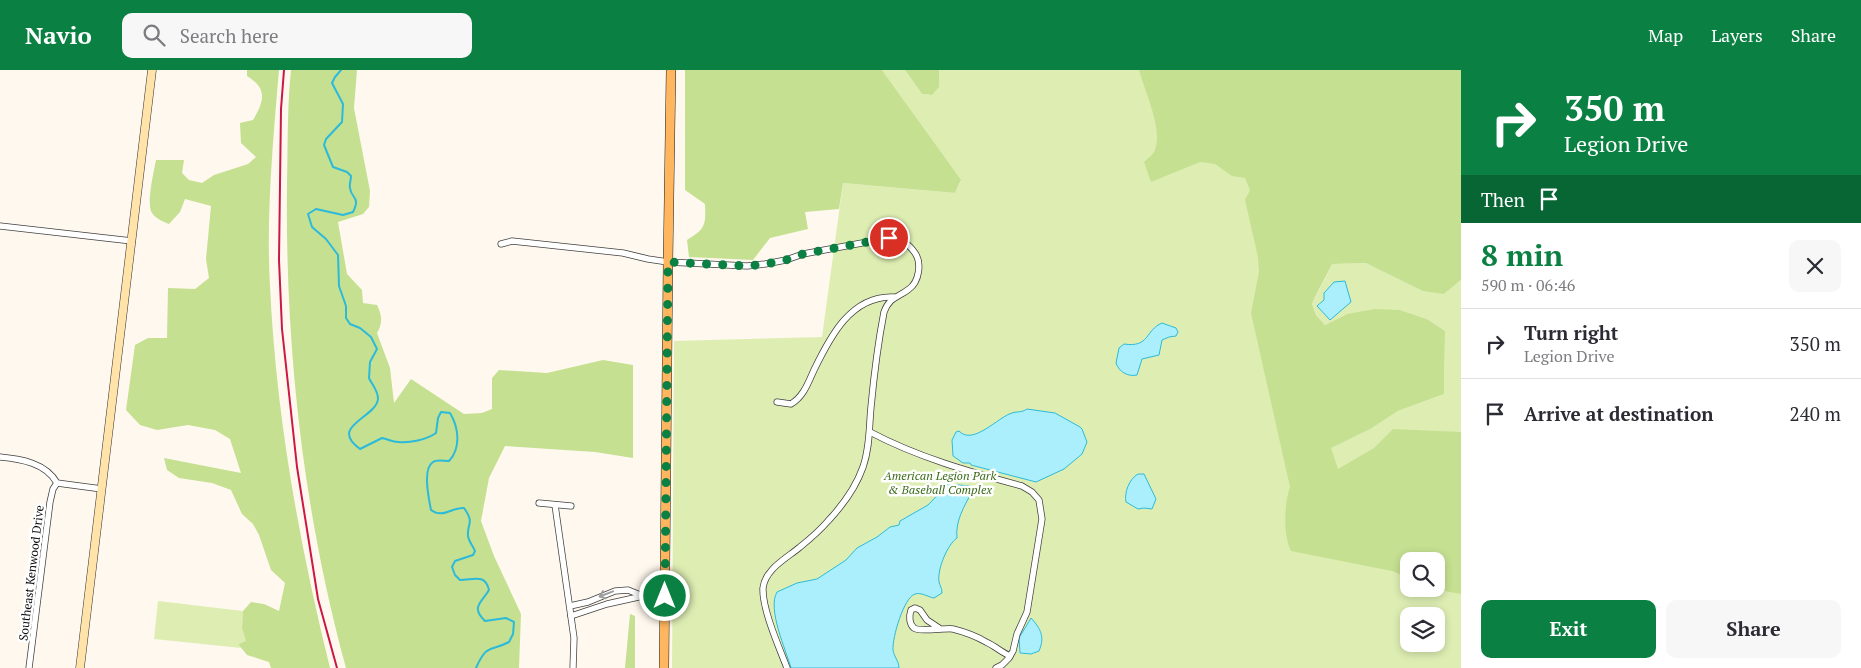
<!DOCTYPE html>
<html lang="en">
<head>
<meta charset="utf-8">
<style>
	body { margin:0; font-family:"PT Serif",serif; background:#f7f7f7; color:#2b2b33; height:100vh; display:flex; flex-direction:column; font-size:19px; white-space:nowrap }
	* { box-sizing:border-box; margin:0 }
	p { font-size:16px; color:#7c7c81 }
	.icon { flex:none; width:28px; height:28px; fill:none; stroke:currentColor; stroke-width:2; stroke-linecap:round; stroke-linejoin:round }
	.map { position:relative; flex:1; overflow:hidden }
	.side { display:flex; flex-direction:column; background:#fff; width:400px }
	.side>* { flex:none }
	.guide { background:#0b8043; color:#fff; overflow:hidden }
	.fabs { position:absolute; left:1400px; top:482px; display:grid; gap:10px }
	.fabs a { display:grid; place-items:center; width:45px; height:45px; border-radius:10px; background:#fff; box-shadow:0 2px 8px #0003; font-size:25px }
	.pin { position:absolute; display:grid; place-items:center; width:42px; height:42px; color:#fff; margin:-21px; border:2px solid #fff; border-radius:50%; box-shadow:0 1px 5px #0007 }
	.me { position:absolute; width:55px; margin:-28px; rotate:0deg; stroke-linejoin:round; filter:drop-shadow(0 0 4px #0008) }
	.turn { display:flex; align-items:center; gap:18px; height:105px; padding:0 20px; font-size:22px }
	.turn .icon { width:65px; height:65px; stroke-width:2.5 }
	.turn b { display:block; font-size:35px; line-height:42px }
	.then { display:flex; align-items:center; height:48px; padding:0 20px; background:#0003; gap:10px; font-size:19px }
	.round { display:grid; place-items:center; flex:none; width:52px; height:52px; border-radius:10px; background:#f7f7f7 }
	.headline { display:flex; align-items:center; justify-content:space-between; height:85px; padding:0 20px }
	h1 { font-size:30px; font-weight:600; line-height:38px; color:#0b8043 }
	.button { display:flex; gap:10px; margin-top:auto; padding:10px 20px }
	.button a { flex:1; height:58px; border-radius:10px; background:#0b8043; color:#fff; font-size:20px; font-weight:600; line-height:58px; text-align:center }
	.button a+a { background:#f7f7f7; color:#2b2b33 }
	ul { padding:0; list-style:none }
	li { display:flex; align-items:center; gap:15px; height:70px; padding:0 20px; border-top:1px solid #e1e1e2 }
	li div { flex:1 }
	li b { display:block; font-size:19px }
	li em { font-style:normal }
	header { display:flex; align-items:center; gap:30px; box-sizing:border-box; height:70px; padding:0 25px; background:#0b8043; color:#fff }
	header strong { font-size:24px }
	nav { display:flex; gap:28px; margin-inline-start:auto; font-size:18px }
	.search { width:350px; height:45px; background:#f7f7f7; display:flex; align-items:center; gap:12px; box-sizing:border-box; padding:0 18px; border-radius:10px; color:#7c7c81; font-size:19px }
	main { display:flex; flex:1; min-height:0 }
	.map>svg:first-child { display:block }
</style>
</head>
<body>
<header>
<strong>Navio</strong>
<div class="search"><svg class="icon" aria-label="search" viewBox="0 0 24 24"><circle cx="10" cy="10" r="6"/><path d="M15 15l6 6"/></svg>Search here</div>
<nav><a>Map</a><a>Layers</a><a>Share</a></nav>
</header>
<main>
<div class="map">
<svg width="1461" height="598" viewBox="0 0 1461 598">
	<rect width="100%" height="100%" fill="#fff8ee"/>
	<g fill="#deeeb3" fill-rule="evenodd">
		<path d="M882,0H905L922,24L931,25L939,17V0H1158L1228,48L1335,356L1372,358L1398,341L1444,324L1445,261L1427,249L1400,240L1347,244L1325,255L1316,245L1312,234C1318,219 1327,208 1332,194L1366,193L1444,224L1461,210V598H672L674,271L822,267L843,113L955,123L961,111ZM1409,491H1436V519H1409ZM1409,546H1436V574H1409Z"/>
		<path d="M158,531L243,541L242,558L247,571L238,574L241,578L154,569Z"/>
	</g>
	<g fill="#c5e091">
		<path d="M247,0H279C273,70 266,146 270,216C276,345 299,473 330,598H271L269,592L247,585L238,574L246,571L242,558L243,541L251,532L264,534L279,541L285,513L271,500L259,465L253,454L242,444L231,420L212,413L179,408L167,400L164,388L241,403L230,369L215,360L188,355L157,360L140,355L126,340L135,275L148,268H167L168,218L195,219L209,208L206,189L211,136L185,129L180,142L169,154C164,152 156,149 152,143C146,135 154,101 156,90H184L182,103L189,110L202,113L214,105L248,94L256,87L241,73L240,53L253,50C264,31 268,19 247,6Z"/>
		<path d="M291,0H357L354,38L370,121L369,137L363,144L338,152L347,204L362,220L363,233L377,235C382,245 383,253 377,263L390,298L394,333L411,309L464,344L482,343L492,339V308L499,300L547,303L603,290L633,295V388L595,382L505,376L489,408L481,451L494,486L521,544L519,598H346C303,441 285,277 287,114C288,76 287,38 291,0Z"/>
		<path d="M685,0H882L961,110L955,123L843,113L839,139L805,142L808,159L770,168L753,190L689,187L687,170C705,159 706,156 705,134L685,120Z"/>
		<path d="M905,0H939V17L932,25L922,24Z"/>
		<path d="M1139,0H1461V210L1444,224L1423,221L1366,193L1332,194C1326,208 1318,219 1312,234L1316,245L1325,255L1347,244L1375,239L1400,240L1427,249L1445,261L1444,324L1398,341L1372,358L1331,378L1338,399L1374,378L1393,359L1461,362V524L1433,519H1436V491H1409V508L1392,501L1291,481C1283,465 1284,434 1290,417L1251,243L1259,202L1258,187L1245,130L1250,120L1245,108L1232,106L1215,94L1200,92L1151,112L1144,92C1147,89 1153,85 1155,80C1163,59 1145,22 1139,0Z"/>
		<path d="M630,544L635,546V598H625Z"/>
	</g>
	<g fill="#aceffc" stroke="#2cbada">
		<path d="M1345,211L1351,232L1330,250L1317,236L1324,230V223L1334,212Z"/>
		<path d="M1162,253L1176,258L1178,262L1176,266L1169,267L1162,270L1159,285L1142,289L1137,305C1128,307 1119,302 1116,293L1119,278L1124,274C1150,278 1145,260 1162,253Z"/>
		<path d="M1027,339L1055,343L1080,357L1082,359L1087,372L1082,384L1064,399L1036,412L971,395L970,393H963L953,386L952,370L956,362L959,361C973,376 998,347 1012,343C1018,341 1021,343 1027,339Z"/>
		<path d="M1138,404H1144L1156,429L1152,439L1144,438L1138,439L1126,432C1124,423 1129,409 1138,404Z"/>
		<path d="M948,414L970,416L972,422C964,436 955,452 957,468C947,475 937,500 939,512C940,516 942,518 942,523L934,528C928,527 921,522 915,524C904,527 892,568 893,580C894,587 899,591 899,598H791C786,580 767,539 777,522L797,513L817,509L846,490L857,478L877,467L890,457L899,455L900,451L928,435Z"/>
		<path d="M1031,548C1041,559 1045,567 1039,581L1031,584L1020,583L1019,568Z"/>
	</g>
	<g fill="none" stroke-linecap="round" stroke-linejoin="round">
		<path stroke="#2cbada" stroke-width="2" d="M341,0L335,7L332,13L343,34L342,52L326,69L324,75L333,97L347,102L351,106C351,110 349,115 350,118C351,129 361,126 353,142L343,145L316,139L308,144L312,157L326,169L338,185L339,216L346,236V248L350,254L360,258L371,267L377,279L370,292L369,308C372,315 378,320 378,329C376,348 328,356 360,379L382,368C388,369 392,372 398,372C410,373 426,370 436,363L438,348L441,342L450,343C459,358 461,378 449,391C444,391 437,389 433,392C422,399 429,429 431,440C443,449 452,437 464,438C475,454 467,452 468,466C469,472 473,476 475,481L473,485L455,491L452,497L455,505L460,510C473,510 485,503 489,520C482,532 470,537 485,551L506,548L514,552L513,564L509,572C490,582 487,573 476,598"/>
		<defs>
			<g id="street">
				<path d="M0,156L132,171"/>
				<path d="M501,174L512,171L623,183L648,189L668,192L747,196L765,194L786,190L803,184L889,168C901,169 908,173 915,183C922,193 919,212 909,219C898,228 890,226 884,242C878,273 874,305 871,337C869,357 870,377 863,397C856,417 843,435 828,451C820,460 810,469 800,477C787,488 765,499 763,518C762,539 779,577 787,598"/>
				<path d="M777,332L791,334C804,326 808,313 814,300C830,267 851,225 894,227"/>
				<path d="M870,362C917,387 970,402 1022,416L1032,422L1039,430L1042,449L1027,542L1017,564L1013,581L1009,588L1002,595L996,598"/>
				<path d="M0,387C21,389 46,393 57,413L102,419"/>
				<path d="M539,433L571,436"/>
				<path d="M555,435L574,568L573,598"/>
				<path d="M570,536L588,532L615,521L628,520L643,526L665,527"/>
				<path d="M571,546L607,534L643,526"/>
				<path d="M939,558L927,550L920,540L915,538L911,540C909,546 909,554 914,558C919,562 945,558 953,559C965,562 976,566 986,572C995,576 1001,582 1010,586"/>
				<path d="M29,598L50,432L53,419L57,413"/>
			</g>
			<path id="secondary" d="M80,598L152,0"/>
			<path id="primary" d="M664,598L668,192L671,0"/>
		</defs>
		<use href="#street" stroke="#404040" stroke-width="7"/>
		<use href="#secondary" stroke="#2f2f2f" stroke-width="9"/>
		<use href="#primary" stroke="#1e1e1e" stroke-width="10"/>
		<use href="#street" stroke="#fff" stroke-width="5.5"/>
		<use href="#secondary" stroke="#ffe3a9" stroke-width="8"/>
		<use href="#primary" stroke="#ffb65e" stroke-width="9"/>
		<path stroke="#cb1846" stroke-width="2" d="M284,0L281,39L279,190L282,259L297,397L308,466L318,529L337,598"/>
	</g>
	<defs><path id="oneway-shaft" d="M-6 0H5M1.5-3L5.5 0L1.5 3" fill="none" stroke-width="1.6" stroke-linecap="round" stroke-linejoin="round" transform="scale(1.25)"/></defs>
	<use stroke="#9e9e9e" href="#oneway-shaft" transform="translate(606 524) rotate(159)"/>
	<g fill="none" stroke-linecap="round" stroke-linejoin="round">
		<path stroke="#0b8043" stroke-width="9" stroke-dasharray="0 16.2" d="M665,526L668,192L747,196L766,194L786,190L803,184L889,168"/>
	</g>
	<g text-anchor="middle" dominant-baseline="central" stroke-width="5" stroke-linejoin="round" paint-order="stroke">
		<g font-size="12" font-style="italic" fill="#3a6b17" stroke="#fff">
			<text x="940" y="405">American Legion Park<tspan x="940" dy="14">&amp; Baseball Complex</tspan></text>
		</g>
		<g font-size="12" fill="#0d0d0d" stroke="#fff">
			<text transform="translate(31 503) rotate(-83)">Southeast Kenwood Drive</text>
		</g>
	</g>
</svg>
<div class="fabs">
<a><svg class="icon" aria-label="search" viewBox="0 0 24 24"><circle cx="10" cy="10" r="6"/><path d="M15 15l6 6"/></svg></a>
<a><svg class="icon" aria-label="layers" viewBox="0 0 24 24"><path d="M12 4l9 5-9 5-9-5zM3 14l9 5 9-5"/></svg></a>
</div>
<div class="pin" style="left:889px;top:168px;background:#d93025"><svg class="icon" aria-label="arrive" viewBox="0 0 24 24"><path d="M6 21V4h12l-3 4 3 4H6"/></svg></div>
<svg class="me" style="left:665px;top:526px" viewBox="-20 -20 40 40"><circle r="17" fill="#0b8043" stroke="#fff" stroke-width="3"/><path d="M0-11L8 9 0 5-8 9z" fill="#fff"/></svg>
</div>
<section class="side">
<div class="guide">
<div class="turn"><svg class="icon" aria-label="right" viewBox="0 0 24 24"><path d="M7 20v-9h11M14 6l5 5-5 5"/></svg><div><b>350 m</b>Legion Drive</div></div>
<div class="then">Then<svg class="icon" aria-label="arrive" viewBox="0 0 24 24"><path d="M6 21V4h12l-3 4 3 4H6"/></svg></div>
</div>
<div class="headline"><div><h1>8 min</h1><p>590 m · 06:46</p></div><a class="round"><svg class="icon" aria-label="close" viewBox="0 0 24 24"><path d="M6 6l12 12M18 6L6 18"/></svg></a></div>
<ul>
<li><svg class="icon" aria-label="right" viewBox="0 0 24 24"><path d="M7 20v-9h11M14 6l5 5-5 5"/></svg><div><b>Turn right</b><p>Legion Drive</p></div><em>350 m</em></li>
<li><svg class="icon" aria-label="arrive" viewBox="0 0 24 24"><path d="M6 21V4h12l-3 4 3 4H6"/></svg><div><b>Arrive at destination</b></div><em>240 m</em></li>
</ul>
<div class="button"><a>Exit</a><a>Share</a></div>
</section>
</main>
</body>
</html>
